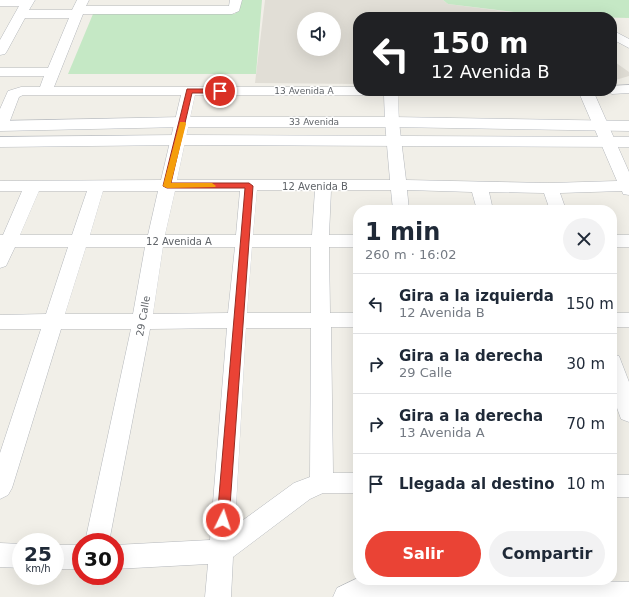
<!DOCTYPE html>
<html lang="es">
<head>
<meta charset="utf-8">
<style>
	body { margin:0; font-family:"DejaVu Sans",sans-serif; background:#f2f2f3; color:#1f2937; height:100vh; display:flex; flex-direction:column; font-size:15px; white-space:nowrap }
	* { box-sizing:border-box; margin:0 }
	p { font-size:13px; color:#747a83 }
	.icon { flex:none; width:22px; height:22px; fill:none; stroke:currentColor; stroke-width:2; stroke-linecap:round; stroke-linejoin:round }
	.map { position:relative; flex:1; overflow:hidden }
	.side { position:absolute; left:353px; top:205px; width:264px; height:380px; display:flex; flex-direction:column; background:#fff; border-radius:16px; box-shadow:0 4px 16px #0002 }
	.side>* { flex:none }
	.hud { position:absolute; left:353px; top:12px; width:264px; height:84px; border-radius:16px; box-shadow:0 4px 16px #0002; background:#202124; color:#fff; overflow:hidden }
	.buttons { position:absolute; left:297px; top:12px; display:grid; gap:8px }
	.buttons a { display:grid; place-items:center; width:44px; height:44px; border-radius:50%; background:#fff; box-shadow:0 4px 16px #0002; font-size:20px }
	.speed { position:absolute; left:12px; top:533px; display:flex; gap:8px; font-size:20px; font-weight:700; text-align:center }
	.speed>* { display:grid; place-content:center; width:52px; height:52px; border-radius:50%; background:#fff; box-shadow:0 4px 16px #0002; line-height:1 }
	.speed small { font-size:10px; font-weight:400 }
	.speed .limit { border:6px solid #d22; background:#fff; color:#111 }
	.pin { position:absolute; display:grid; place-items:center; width:34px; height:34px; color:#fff; margin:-17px; border:2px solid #fff; border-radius:50%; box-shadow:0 1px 4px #0007 }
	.me { position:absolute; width:44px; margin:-22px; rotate:4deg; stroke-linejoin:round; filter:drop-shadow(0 0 3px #0008) }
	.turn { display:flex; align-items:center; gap:14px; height:84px; padding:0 12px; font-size:18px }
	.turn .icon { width:52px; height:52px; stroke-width:2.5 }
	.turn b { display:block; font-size:28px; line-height:34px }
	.round { display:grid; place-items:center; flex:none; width:42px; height:42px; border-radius:21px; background:#f2f2f3 }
	.headline { display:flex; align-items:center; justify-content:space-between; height:68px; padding:0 12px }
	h1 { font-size:24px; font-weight:600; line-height:30px }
	.primary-button { display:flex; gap:8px; margin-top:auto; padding:8px 12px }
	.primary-button a { flex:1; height:46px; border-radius:24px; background:#ea4335; color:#fff; font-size:16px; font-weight:600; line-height:46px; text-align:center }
	.primary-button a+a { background:#f2f2f3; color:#1f2937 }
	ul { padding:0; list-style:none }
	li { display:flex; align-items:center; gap:12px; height:60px; padding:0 12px; border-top:1px solid #e0e1e3 }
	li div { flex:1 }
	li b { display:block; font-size:15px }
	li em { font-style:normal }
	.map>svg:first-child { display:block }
</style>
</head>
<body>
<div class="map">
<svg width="629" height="597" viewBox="0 0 629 597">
	<rect width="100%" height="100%" fill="#f1efe8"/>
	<g fill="#e1ded6" fill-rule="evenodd">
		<path d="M265,0H443L448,4L548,17H358V84L255,83ZM304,19H334V49H304Z"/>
		<path d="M612,60L629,72V76L612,81Z"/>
	</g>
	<g fill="#c5e8c5">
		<path d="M238,0H262L256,74H68L93,14H235Z"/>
		<path d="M443,0H629V18L546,16L448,4Z"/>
	</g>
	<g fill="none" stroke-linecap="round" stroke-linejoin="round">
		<defs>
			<g id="street">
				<path d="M0,0H35L29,10H72L77,0H89L86,6H229L230,0H242L239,11L232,14H83L54,87H358V91H604L602,94L595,95L629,172V195L623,194L622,191L560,193L566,210H550L544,193L489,192L493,210H477L472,192L407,190L409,210H393L391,190H331L329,235H358V247H329L330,313H358V327H331L333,473H358V493H323L310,499L233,557L231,597H205L208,564L115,569V545L210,540L227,328L150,329L109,542H85L131,329H61L12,488L8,495L0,499V453L41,329H0V315L46,314L68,247H15L6,266L0,268V235H3L22,191H0V181L161,180L181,95H23L19,97L8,126L6,129L0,130V109L8,91L21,87H40L44,76H0V68H48L69,18H25L7,51L5,54L0,55V40L19,6H0ZM195,95H384L385,122L390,180H177ZM398,95H580L617,181L550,183L406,180L399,122ZM257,190H315L312,235H253ZM39,191H87L72,235H20ZM103,191H158L148,235H90ZM175,191H240L236,235H165ZM86,247H145L133,314H65ZM163,247H235L228,313L153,314ZM252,247H311V313H247ZM246,328H311L310,477L294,483L235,526Z"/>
				<path d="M614,31L629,39V48L612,39V32Z"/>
				<path d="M629,85V93L612,94L606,91H612V86Z"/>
				<rect x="612" y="235" width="17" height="12"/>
				<rect x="612" y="313" width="17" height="14"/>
				<path d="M612,354L619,356L629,382V422L621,419L612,394Z"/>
				<rect x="612" y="475" width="17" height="22"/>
				<path d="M0,543L21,544V568L0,567Z"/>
				<rect x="55" y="545" width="26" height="24"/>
				<path d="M358,578V580H552L629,582V597H333L337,588Z"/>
			</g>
			<g id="secondary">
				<path d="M183,117H392L629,121V131L392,127H183L0,131V121Z"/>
				<path d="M179,135L629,137V147L179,145L0,147V137Z"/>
			</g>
		</defs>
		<use href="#street" stroke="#b5b8bc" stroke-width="1"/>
		<use href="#secondary" stroke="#b6babf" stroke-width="1"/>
		<use href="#street" fill="#fff" fill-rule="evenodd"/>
		<use href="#secondary" fill="#fff" fill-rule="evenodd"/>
	</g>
	<path fill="#ea4335" stroke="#982c22" d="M187,89H220L224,91L220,93H192L171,183H249L253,186L229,520L227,524L223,525L219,524L217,520L245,188H167L163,186Z"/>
	<path fill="#f59e0b" d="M180,122H185L186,124L171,183H212L216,186L215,187L167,188L163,186Z"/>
	<g text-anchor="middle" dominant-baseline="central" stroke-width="3" stroke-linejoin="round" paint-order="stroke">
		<g font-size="9" fill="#5f6368" stroke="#fff">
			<text x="304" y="91">13 Avenida A</text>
			<text x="314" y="122">33 Avenida</text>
		</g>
		<g font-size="10" fill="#5f6368" stroke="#fff">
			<text x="315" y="186">12 Avenida B</text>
			<text x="179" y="241">12 Avenida A</text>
			<text transform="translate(143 316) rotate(-80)">29 Calle</text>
		</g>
	</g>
</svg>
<div class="buttons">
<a><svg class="icon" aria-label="sound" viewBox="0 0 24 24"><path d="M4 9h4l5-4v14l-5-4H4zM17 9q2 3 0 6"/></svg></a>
</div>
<div class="speed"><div>25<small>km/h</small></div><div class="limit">30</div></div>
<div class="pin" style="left:220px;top:91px;background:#d93025"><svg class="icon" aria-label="arrive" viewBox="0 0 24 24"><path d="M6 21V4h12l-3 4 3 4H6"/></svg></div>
<svg class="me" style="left:223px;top:520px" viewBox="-20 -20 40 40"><circle r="17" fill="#ea4335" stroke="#fff" stroke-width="3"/><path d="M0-11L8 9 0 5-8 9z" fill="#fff"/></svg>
<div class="hud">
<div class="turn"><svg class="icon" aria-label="left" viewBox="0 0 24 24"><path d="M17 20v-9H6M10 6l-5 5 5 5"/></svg><div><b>150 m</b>12 Avenida B</div></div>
</div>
<section class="side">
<div class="headline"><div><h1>1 min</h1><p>260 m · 16:02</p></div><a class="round"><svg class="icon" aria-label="close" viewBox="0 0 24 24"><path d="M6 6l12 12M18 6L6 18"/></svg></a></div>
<ul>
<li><svg class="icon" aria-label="left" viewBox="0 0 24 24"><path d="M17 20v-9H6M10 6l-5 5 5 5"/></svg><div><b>Gira a la izquierda</b><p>12 Avenida B</p></div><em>150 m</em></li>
<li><svg class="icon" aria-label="right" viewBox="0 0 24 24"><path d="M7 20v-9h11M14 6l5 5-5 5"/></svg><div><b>Gira a la derecha</b><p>29 Calle</p></div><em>30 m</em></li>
<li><svg class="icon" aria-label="right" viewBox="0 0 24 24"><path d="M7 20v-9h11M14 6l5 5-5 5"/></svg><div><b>Gira a la derecha</b><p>13 Avenida A</p></div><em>70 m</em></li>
<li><svg class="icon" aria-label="arrive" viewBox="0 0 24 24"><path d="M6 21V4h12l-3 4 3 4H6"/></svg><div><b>Llegada al destino</b></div><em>10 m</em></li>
</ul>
<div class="primary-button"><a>Salir</a><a>Compartir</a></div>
</section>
</div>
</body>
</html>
